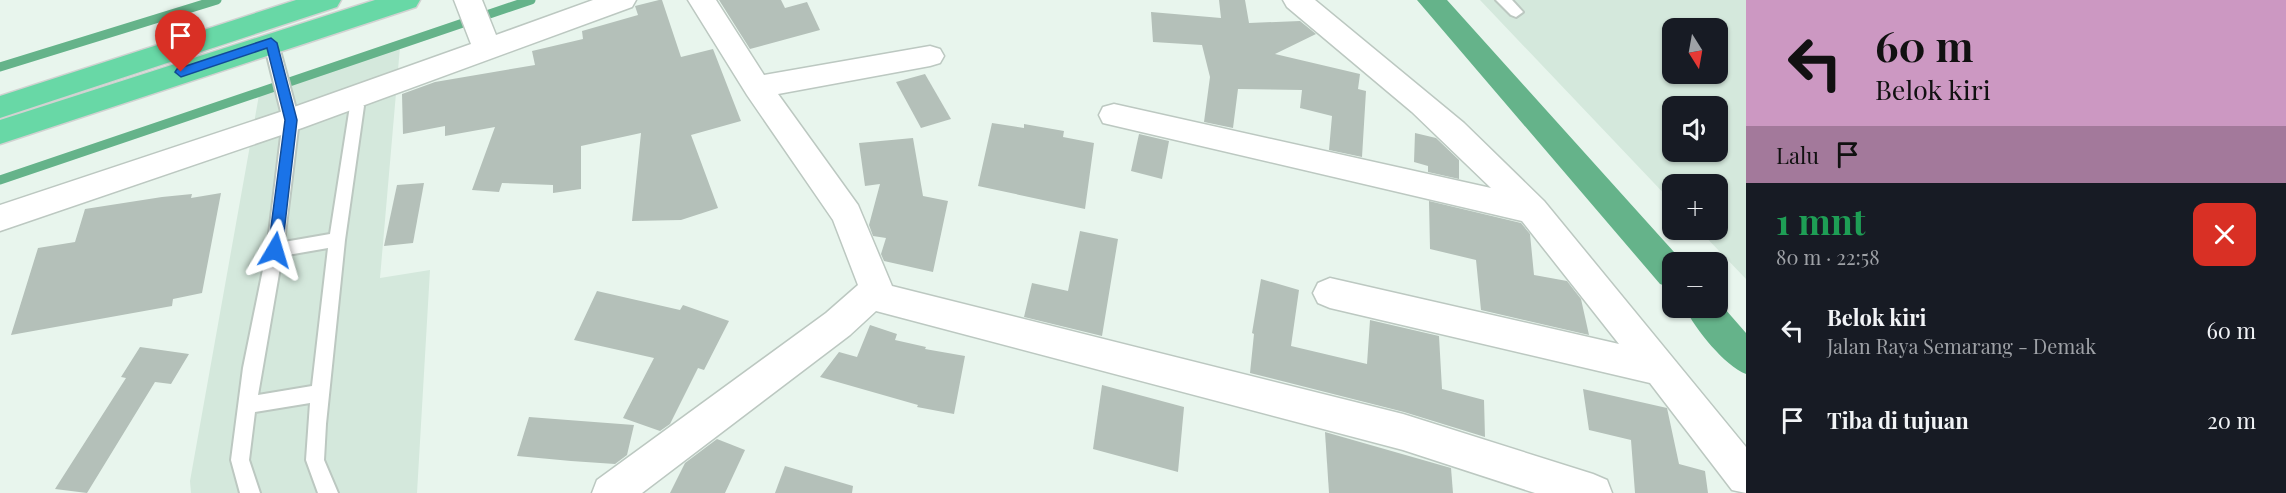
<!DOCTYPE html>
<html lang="id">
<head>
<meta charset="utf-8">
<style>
	body { margin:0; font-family:"Playfair Display",serif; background:#20242c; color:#f1f3f6; height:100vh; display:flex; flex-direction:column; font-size:22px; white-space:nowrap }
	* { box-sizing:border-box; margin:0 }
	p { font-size:20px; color:#9ea1a6 }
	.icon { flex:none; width:33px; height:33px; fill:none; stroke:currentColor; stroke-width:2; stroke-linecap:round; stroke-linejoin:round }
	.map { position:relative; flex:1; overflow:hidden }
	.details { display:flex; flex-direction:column; background:#171b24; width:540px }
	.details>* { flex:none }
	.hud { background:#cc98c2; color:#111; overflow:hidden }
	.needle { width:39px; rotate:169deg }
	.tools { position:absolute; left:1662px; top:18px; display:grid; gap:12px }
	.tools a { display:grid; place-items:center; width:66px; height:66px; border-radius:12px; background:#171b24; box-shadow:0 2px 4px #0004; font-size:30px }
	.pin { position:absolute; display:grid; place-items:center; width:51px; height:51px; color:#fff; margin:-62px -26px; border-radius:50% 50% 50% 0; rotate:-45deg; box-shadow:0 0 6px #0007 }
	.pin .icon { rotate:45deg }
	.me { position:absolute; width:66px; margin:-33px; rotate:7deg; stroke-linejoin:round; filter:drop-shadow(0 0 4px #0008) }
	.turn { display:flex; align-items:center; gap:21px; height:126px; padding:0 30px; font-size:27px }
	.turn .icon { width:78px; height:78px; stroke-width:2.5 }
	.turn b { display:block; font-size:42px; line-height:51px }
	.then { display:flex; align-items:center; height:57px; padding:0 30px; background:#0003; gap:12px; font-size:22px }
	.round { display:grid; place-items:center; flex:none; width:63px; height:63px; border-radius:12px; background:#20242c }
	.overview { display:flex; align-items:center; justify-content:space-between; height:102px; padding:0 30px }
	h1 { font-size:36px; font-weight:700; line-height:45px; color:#1e9e55 }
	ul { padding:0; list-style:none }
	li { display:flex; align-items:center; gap:18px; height:90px; padding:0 30px }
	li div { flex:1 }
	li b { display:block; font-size:22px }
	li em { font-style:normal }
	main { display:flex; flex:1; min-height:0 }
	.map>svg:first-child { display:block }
</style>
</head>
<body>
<main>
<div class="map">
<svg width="1746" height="493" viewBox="0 0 1746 493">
	<rect width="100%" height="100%" fill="#e8f5ed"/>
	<g fill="#d4e8dc" fill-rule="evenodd">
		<path d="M1480,0H1746V279L1699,230H1718V184H1672V202ZM1672,28H1718V74H1672ZM1672,106H1718V152H1672Z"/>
		<path d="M400,47L380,278L430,270L417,493H191L190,481L259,95Z"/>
	</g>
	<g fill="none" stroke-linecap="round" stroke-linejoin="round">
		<g stroke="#65b38a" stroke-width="9">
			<path d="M0,67L217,0"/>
			<path d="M0,180L531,0"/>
		</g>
		<g fill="#65b38a" fill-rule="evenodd">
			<path d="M1417,0H1447L1683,262H1672V288L1660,284Z"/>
			<path d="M1718,301L1746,333V374C1725,366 1695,329 1685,308H1718Z"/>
		</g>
	</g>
	<g fill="#b4c0b9">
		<path d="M659,0H662L681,57L713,49L741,121L691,135L718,208L681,220L632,221L641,133L581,146V189L553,193V185L502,183L499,192L472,190L495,127L445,136V126L403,134L402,94L435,82L535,65L532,51L583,39L582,31L638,15L635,6Z"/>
		<path d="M719,0H781L785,8L807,2L820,30L750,49Z"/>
		<path d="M1219,0H1245L1249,23L1300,21L1316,34L1275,54L1360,74L1358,89L1366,91L1362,157L1329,150L1332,116L1300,108L1302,90L1238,89L1233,128L1204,122L1210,77L1202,45L1153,42L1151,12L1221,18Z"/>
		<path d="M925,74L951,119L921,128L896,82Z"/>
		<path d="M992,123L1024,128V124L1064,131L1063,137L1094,143L1085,209L978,186Z"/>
		<path d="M1415,133L1436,138L1459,160V179L1428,172V166L1414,162Z"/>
		<path d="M1139,134L1169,141L1162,179L1131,171Z"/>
		<path d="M913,138L923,196L948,201L933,272L884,261L881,254L886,238L873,236L869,225L880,184L865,186L859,143Z"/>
		<path d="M424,183L413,243L384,246L397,185Z"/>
		<path d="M221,193L202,293L173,299L172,306L11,335L38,248L75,242L85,209L162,197L192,194L191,198Z"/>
		<path d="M1429,201L1521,223L1530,234L1534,275L1567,281L1581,299L1589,335L1481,310L1476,260L1430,249Z"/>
		<path d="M1080,231L1118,239L1102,336L1024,317L1032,283L1068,291Z"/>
		<path d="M1261,279L1299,290L1291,346L1367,364L1370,320L1439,336L1442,389L1484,400L1485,437L1404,412L1250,373L1254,334L1252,333Z"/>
		<path d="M597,291L680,310L683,305L729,321L704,370L698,368L670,424L660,431L623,418L654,358L574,340Z"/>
		<path d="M870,325L897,334L895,340L926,347L925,349L965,356L954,414L917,407L918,405L820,377L839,352L857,357Z"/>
		<path d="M140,347L189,354L171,384L155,382L87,493L55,489L126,378L121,377Z"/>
		<path d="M1102,385L1184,407L1178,472L1093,449Z"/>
		<path d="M1583,389L1667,408L1679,464L1705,471L1708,493H1635L1631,440L1589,430Z"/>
		<path d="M529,417L581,421L634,425L627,455L615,464L571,461L517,456Z"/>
		<path d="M1325,432L1451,468L1453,493H1329Z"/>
		<path d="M717,439L745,450L725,493H670L685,463Z"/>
		<path d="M785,466L853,486L852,493H775Z"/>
	</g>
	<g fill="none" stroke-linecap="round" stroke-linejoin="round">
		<defs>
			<g id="service">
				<path d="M1496,0H1512L1523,12L1516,17L1511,15Z"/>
				<path d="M271,38L278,43L299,120L284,242L330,234L350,106L357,100L364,106L345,240L326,424L324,460L338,493H318L306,460L310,403L255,412L249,460L260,493H240L231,460L243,368L267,250L283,120L264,43ZM328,248L312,386L258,395L282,256Z"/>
			</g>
			<g id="minor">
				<path d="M454,0H482L496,35L593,0H636L632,7L302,128L0,231V205L280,112L471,44Z"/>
				<path d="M688,0H716L764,75L930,46L940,49L944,56L940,63L930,66L778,94L858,205L892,286L1403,414L1593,474L1607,480L1612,493H1535L1403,450L876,311L850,335L642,493H592L597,480L826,313L858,285L833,220L747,95Z"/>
				<path d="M1283,0H1315L1464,123L1544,201L1746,447V493L1732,490L1650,383L1330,308L1318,303L1313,293L1318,283L1330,278L1619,344L1522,221L1103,123L1099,115L1103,107L1114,104L1491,188L1412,112L1287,7Z"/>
			</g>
			<g id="trunk">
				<path d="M296,0H341L337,7L0,118V96Z"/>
				<path d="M375,0H420L416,7L0,144V120Z"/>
			</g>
		</defs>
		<use href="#service" stroke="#bcc8c1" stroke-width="4"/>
		<use href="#minor" stroke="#bcc8c1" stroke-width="3"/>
		<use href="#trunk" stroke="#d1d2d1" stroke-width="3"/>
		<use href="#service" fill="#fff" fill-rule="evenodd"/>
		<use href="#minor" fill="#fff" fill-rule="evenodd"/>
		<use href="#trunk" fill="#68d8a6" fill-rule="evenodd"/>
	</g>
	<path fill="#1a73e8" stroke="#114b97" stroke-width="1.5" d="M271,38L277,43L297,120L282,250L275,255L268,250L285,120L267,48L181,77L175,72L177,69Z"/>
</svg>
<div class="tools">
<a><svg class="needle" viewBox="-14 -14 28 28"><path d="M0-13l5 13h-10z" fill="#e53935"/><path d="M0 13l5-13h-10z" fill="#9ea1a6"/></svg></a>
<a><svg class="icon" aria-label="sound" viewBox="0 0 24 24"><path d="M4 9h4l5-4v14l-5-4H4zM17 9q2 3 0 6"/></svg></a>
<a>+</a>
<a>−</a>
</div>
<div class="pin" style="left:181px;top:72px;background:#d93025"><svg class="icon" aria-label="arrive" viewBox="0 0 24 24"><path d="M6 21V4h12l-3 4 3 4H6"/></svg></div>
<svg class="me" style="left:275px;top:250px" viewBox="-20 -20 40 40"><path d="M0-17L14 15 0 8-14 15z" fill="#1a73e8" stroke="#fff" stroke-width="4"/></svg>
</div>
<section class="details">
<div class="hud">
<div class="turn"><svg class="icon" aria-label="left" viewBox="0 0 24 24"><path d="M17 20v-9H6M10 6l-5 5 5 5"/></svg><div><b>60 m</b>Belok kiri</div></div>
<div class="then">Lalu<svg class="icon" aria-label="arrive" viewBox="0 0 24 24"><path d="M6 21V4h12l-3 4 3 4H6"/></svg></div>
</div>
<div class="overview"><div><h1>1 mnt</h1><p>80 m · 22:58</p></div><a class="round" style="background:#d93025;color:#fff"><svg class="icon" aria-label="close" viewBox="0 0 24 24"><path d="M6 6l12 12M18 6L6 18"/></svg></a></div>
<ul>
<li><svg class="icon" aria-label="left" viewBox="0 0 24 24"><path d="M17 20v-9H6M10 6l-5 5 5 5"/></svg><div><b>Belok kiri</b><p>Jalan Raya Semarang - Demak</p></div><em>60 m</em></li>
<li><svg class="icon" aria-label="arrive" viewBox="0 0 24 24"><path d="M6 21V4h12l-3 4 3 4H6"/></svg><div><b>Tiba di tujuan</b></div><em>20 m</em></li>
</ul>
</section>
</main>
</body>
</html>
